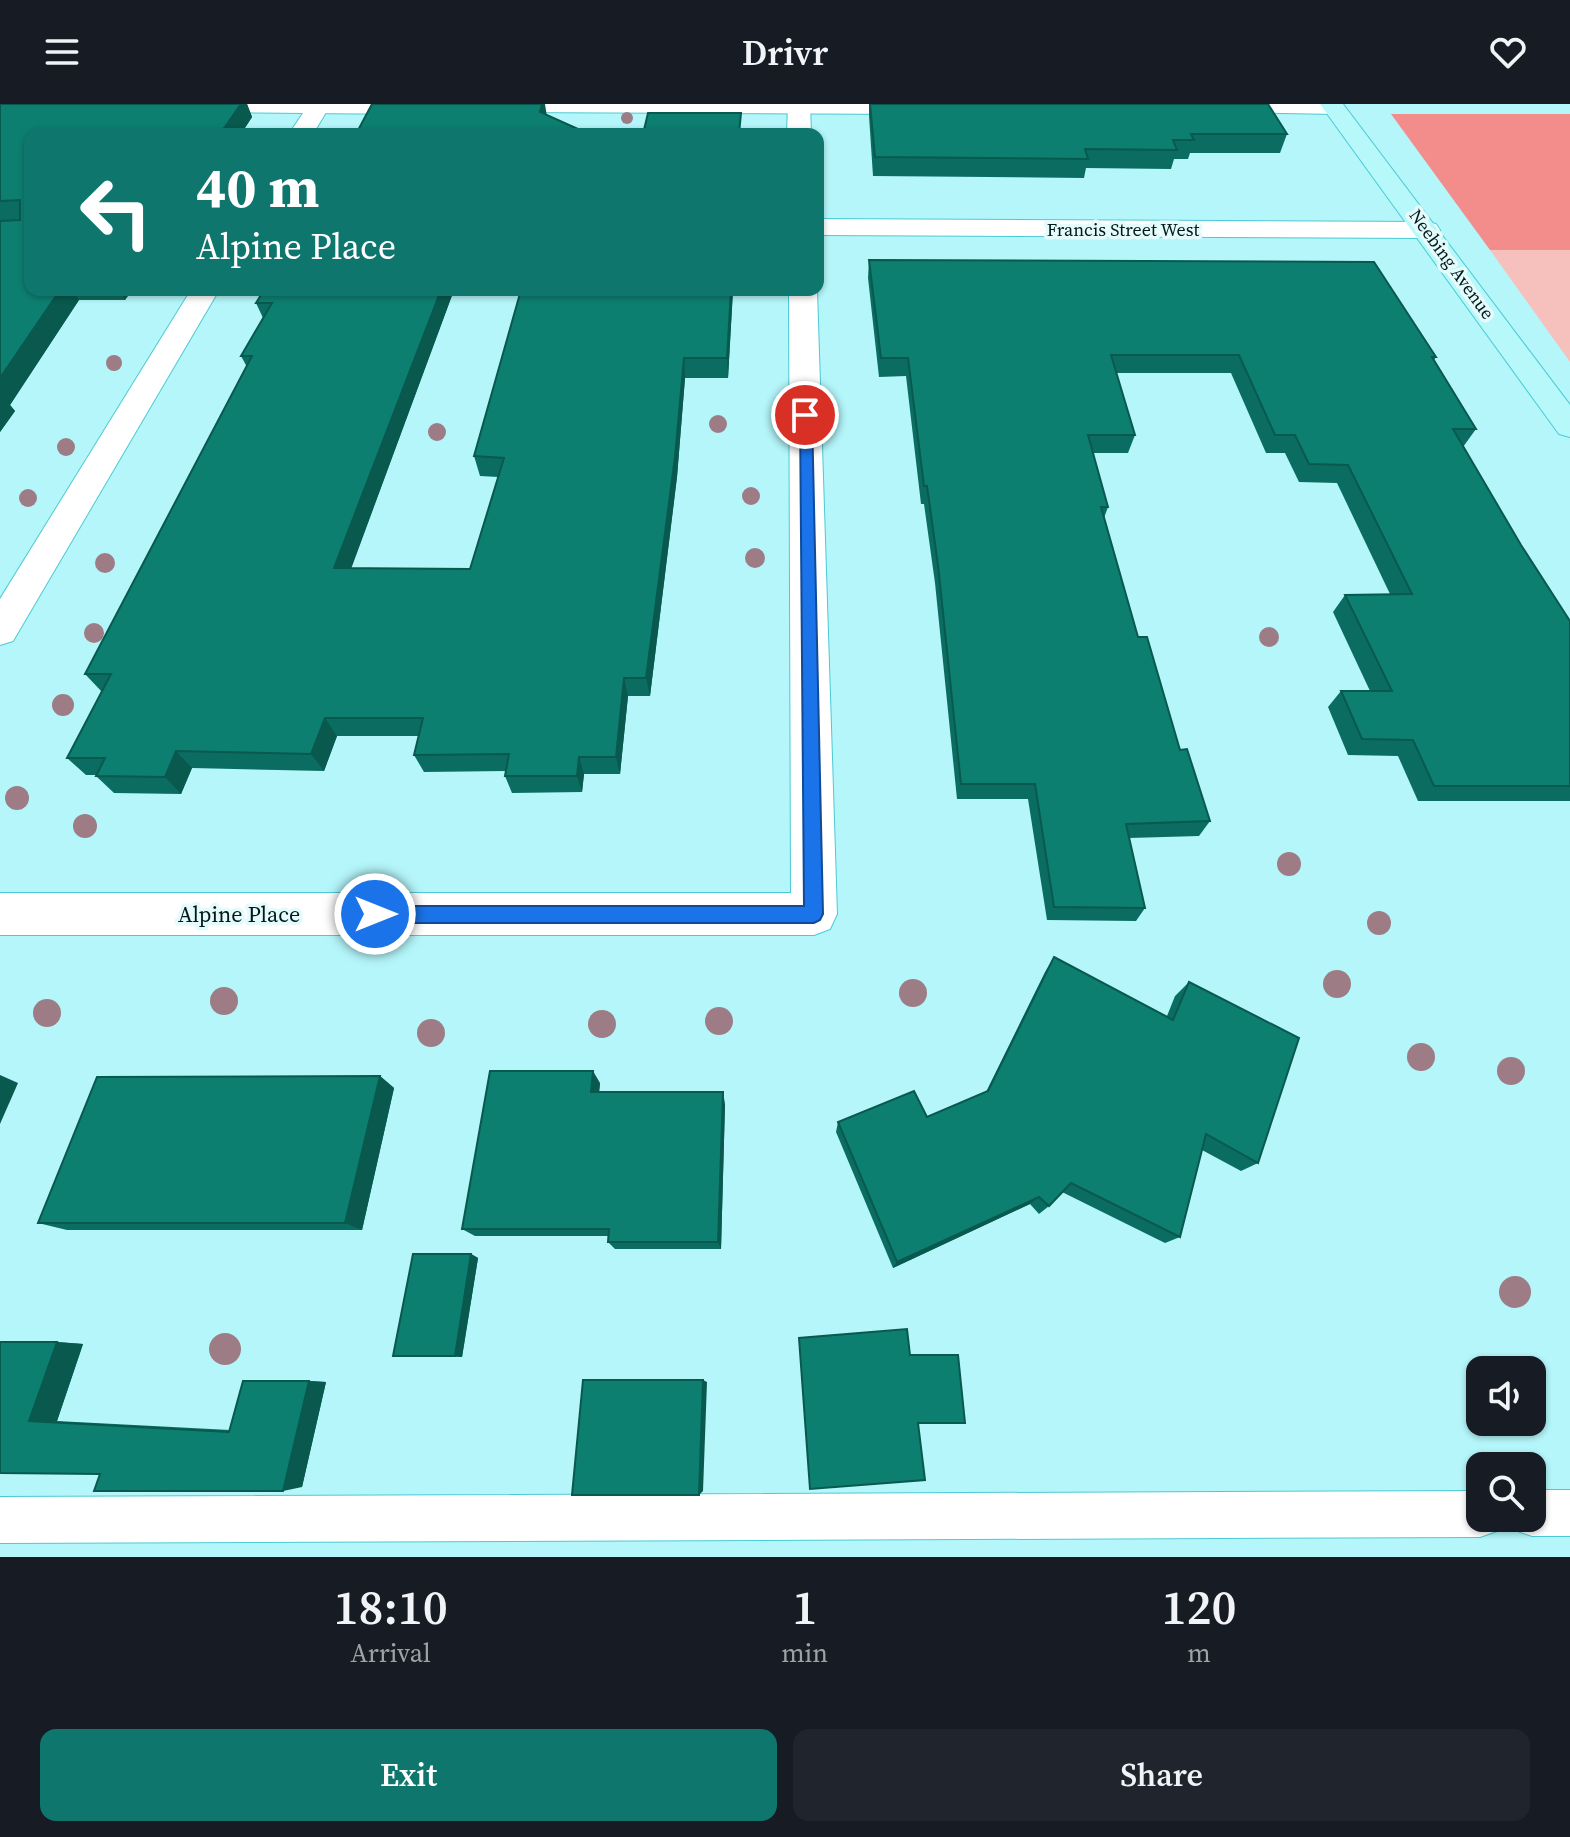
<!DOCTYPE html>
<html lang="en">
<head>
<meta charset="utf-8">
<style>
	body { margin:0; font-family:"Source Serif 4",serif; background:#20242c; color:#f1f3f6; height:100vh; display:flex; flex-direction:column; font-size:30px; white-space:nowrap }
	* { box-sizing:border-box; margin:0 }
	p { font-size:26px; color:#9ea1a6 }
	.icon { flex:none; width:44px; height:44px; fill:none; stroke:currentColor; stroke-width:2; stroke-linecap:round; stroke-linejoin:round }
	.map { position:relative; height:1453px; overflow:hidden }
	.panel { display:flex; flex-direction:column; background:#171b24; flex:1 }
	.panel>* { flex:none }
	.banner { position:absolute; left:24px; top:24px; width:800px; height:168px; border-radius:16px; box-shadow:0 2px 6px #0004; background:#0f766e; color:#fff; overflow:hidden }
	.controls { position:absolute; left:1466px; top:1252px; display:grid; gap:16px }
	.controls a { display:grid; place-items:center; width:80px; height:80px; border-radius:16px; background:#171b24; box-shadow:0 2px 6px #0004; font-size:40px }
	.pin { position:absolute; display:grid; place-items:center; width:68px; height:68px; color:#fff; margin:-34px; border:4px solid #fff; border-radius:50%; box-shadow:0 2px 8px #0007 }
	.me { position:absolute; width:88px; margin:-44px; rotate:90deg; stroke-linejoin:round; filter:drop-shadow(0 0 6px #0008) }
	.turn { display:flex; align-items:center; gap:28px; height:168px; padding:0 40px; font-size:36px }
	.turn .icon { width:104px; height:104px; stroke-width:2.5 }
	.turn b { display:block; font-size:56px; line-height:68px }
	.eta { display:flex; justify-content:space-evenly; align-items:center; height:136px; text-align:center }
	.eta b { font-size:48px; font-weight:600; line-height:56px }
	.cta { display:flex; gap:16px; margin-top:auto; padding:16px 40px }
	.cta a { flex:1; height:92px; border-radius:16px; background:#0f766e; color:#fff; font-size:32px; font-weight:600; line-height:92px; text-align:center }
	.cta a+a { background:#20242c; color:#f1f3f6 }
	header { display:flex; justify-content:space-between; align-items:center; height:104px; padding:0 40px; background:#171b24; font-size:36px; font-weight:600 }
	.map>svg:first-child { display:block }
</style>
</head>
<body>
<header><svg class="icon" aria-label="menu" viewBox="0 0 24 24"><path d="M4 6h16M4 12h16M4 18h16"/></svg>Drivr<svg class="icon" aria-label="heart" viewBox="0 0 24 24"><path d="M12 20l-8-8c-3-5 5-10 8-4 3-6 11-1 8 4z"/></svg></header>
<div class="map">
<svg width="1570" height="1453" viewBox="0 0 1570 1453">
	<rect width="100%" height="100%" fill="#b4f6fa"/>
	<path fill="#f6c0bd" d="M1490,146H1570V258Z"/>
	<path fill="#f38d8b" d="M1391,10H1570V146H1490Z"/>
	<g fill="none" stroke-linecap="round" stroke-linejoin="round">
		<defs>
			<g id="service">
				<path d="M207,0H413L421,5L413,10L201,8L199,5Z"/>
				<path d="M503,0H913L921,5L913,10L497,8V2Z"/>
				<path d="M1227,0H1335L1343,5L1335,10L1221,8L1219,5Z"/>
				<path d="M1532,1386H1570V1432H1532L1515,1426L1511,1414H1532Z"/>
				<path d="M1480,1387V1414H1502L1497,1427L1480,1433L0,1439V1393Z"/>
			</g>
			<g id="minor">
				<path d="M309,0H331L313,30H289Z"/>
				<path d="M788,0H810L811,30H787Z"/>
				<path d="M818,115L1427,118L1436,120L1440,126L1436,132L1427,134L818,131Z"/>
				<path d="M191,186H219L13,537L0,541V495Z"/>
				<path d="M789,186H817L837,810L830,825L814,831H0V789H791Z"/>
			</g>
			<path id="secondary" d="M1320,0H1343L1570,301V333L1559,330Z"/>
		</defs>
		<use href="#service" stroke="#4ccad3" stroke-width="2"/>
		<use href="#minor" stroke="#4ccad3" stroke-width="2"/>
		<use href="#secondary" stroke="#4ccad3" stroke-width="2"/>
		<use href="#service" fill="#fff" fill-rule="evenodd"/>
		<use href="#minor" fill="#fff" fill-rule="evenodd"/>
		<use href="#secondary" fill="#b7f8fb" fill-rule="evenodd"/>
	</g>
	<g fill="#9e7c85">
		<circle cx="627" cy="14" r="6"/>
		<circle cx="114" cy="259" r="8"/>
		<circle cx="718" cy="320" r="9"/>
		<circle cx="437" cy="328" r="9"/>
		<circle cx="66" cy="343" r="9"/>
		<circle cx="751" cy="392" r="9"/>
		<circle cx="28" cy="394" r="9"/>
		<circle cx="755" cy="454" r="10"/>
		<circle cx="105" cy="459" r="10"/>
		<circle cx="94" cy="529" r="10"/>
		<circle cx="1269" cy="533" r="10"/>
		<circle cx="63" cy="601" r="11"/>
		<circle cx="17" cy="694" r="12"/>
		<circle cx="85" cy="722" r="12"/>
		<circle cx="1289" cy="760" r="12"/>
		<circle cx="1379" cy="819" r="12"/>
		<circle cx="1337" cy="880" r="14"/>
		<circle cx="913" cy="889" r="14"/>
		<circle cx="224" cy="897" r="14"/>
		<circle cx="47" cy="909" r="14"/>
		<circle cx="719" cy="917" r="14"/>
		<circle cx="602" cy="920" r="14"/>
		<circle cx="431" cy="929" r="14"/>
		<circle cx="1421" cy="953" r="14"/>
		<circle cx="1511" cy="967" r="14"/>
		<circle cx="1515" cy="1188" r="16"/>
		<circle cx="225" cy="1245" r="16"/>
	</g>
	<g fill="#0b6d61">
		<path d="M0,0H247L252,13L241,30H30V186H132L125,196H79L10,301L15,307L0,328V117L20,116H0Z"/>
		<path d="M869,0H1268L1287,30L1280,49H1190L1188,55H1174L1171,65L1086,64L1084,74L873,72L869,12Z"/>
		<path d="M869,156L1436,253L1434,256L1476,325L1463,343L1521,441L1570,517V697H1418L1398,652L1348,651L1328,603L1341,587H1370L1333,508L1345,491L1390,490L1337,379L1299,378L1285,349H1266L1231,269H1116L1135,331L1128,349H1093L1108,403L1104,414L1138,533L1180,646L1210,717L1199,732L1129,734L1145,804L1136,817L1047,816L1028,695H957L935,479L924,400H921L906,272L879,273L868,174Z"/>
		<path d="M454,186L351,464L470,465L498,373L480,372L474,352L733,186L728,274H685L677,373L650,592H628L620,670H584L582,688L512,689L505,672L506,667L424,668L414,651L419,632H337L324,667L192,664L181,690L114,689L96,672V671H86L67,654L102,588L85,570L247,263L241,252L263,214L256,199Z"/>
		<path d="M1054,853L1167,912L1175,892L1189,878L1258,1059L1241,1067L1202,1046L1180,1133L1165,1139L1062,1088L1049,1102L1039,1110L1030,1100L893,1164L836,1028L838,1018L927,1013L986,988L1045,868Z"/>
		<path d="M380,972L394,984L362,1126H67L38,1119Z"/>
		<path d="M600,979L599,988L725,1000L721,1145H615L608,1138L609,1132H475L462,1125Z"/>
		<path d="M471,1150L478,1154L462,1253L393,1252Z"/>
		<path d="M799,1234L910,1251L918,1319L810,1385Z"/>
		<path d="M57,1238L83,1240L57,1317L230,1326L309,1277L326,1278L302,1383L100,1370L0,1369Z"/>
	</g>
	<g fill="#09594f">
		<path d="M241,0H247L252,13L241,30H220Z"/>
		<path d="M542,0H545L547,13L540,8Z"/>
		<path d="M60,186H73L79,196L10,301L15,307L0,328V274Z"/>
		<path d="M119,186H132L125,196Z"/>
		<path d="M441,186H454L344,484L334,464Z"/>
		<path d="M731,186H733L728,274L727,254Z"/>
		<path d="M684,254L685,274L677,373L650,592L646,574Z"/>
		<path d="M624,574L628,592L620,670L616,653Z"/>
		<path d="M325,614L337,632L324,667L311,650Z"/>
		<path d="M176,647L192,664L181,690L165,673Z"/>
		<path d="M579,653L584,670L582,688L577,672Z"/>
		<path d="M593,967L600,979L598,1000L591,988Z"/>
		<path d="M0,971L18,979L0,1020Z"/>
		<path d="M380,972L394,984L362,1126L345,1119Z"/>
		<path d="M723,988L725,1000L721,1145L718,1138Z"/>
		<path d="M1039,1093L1030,1100L893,1164L897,1158Z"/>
		<path d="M471,1150L478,1154L462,1253L455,1252Z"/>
		<path d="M57,1238L83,1240L57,1317H29Z"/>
		<path d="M703,1276L707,1278L703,1387L699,1391Z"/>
		<path d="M309,1277L326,1278L302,1383L283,1387Z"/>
	</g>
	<g fill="#0d7f71" stroke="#09594f" stroke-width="2">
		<path d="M0,0H241L220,30H30V186H60L0,274V117L20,116V96L0,97Z"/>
		<path d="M372,0H542L540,8L589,30H356Z"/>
		<path d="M870,0H1268L1287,30H1191L1194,36H1173L1177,46L1085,45L1088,55L875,53Z"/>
		<path d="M648,9H741L739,30H643Z"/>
		<path d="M869,156L1374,158L1436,253H1432L1476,325H1453L1521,441L1570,517V682H1434L1413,636L1362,635L1341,587H1392L1345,491L1412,490L1348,361L1309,360L1295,331H1275L1239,251H1111L1135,331H1088L1108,403H1101L1138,533H1147L1180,646L1187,645L1210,717L1126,720L1145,804L1054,803L1035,680H961L938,461L927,382H924L908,254H881Z"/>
		<path d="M264,186H441L334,464L470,465L504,354L474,352L521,186H731L727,254H684L675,353L646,574H624L616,653H579L577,672H505L509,650L414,651L423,614H325L311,650L176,647L165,673L96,672L105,654H67L111,570H85L252,252H241L272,199H256Z"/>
		<path d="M1054,853L1173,916L1189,878L1299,934L1258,1059L1206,1030L1180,1133L1071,1079L1049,1102L1039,1093L897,1158L838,1018L914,987L927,1013L988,987Z"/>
		<path d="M490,967H593L591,988H723L718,1138H608L609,1125H462Z"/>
		<path d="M380,972L345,1119H38L97,973Z"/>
		<path d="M413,1150H471L455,1252H393Z"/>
		<path d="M907,1225L910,1251H958L965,1319H918L925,1376L810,1385L799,1234Z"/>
		<path d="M0,1238H57L29,1317L229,1328L243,1277H309L283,1387H94L100,1370L0,1369Z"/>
		<path d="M583,1276H703L699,1391H572Z"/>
	</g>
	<path fill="#1a73e8" stroke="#114b97" stroke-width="2" d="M800,308L812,311L823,810L820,816L814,819H375L369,816L366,810L369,804L375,802H804Z"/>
	<g text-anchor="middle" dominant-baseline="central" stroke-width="7" stroke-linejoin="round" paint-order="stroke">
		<g font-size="18" fill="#00191b" stroke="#e5fafb">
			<text x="1123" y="125">Francis Street West</text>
			<text transform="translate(1452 160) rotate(54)">Neebing Avenue</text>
		</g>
		<g font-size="22" fill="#00191b" stroke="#e5fafb">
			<text x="239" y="810">Alpine Place</text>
		</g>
	</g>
</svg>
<div class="controls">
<a><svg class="icon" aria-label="sound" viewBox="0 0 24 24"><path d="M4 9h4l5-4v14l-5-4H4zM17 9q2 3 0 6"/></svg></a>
<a><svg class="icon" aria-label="search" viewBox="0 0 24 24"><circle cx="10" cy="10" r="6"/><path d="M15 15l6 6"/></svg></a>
</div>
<div class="pin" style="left:805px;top:311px;background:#d93025"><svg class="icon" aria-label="arrive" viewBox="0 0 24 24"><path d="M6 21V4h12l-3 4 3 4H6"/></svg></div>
<svg class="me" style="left:375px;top:810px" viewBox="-20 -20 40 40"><circle r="17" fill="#1a73e8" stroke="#fff" stroke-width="3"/><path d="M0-11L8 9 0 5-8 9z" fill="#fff"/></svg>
<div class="banner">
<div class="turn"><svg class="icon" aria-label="left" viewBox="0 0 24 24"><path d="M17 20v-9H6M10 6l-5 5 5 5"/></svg><div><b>40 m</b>Alpine Place</div></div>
</div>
</div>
<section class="panel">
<div class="eta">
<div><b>18:10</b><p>Arrival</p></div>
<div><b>1</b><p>min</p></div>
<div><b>120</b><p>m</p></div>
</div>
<div class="cta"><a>Exit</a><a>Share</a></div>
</section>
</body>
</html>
